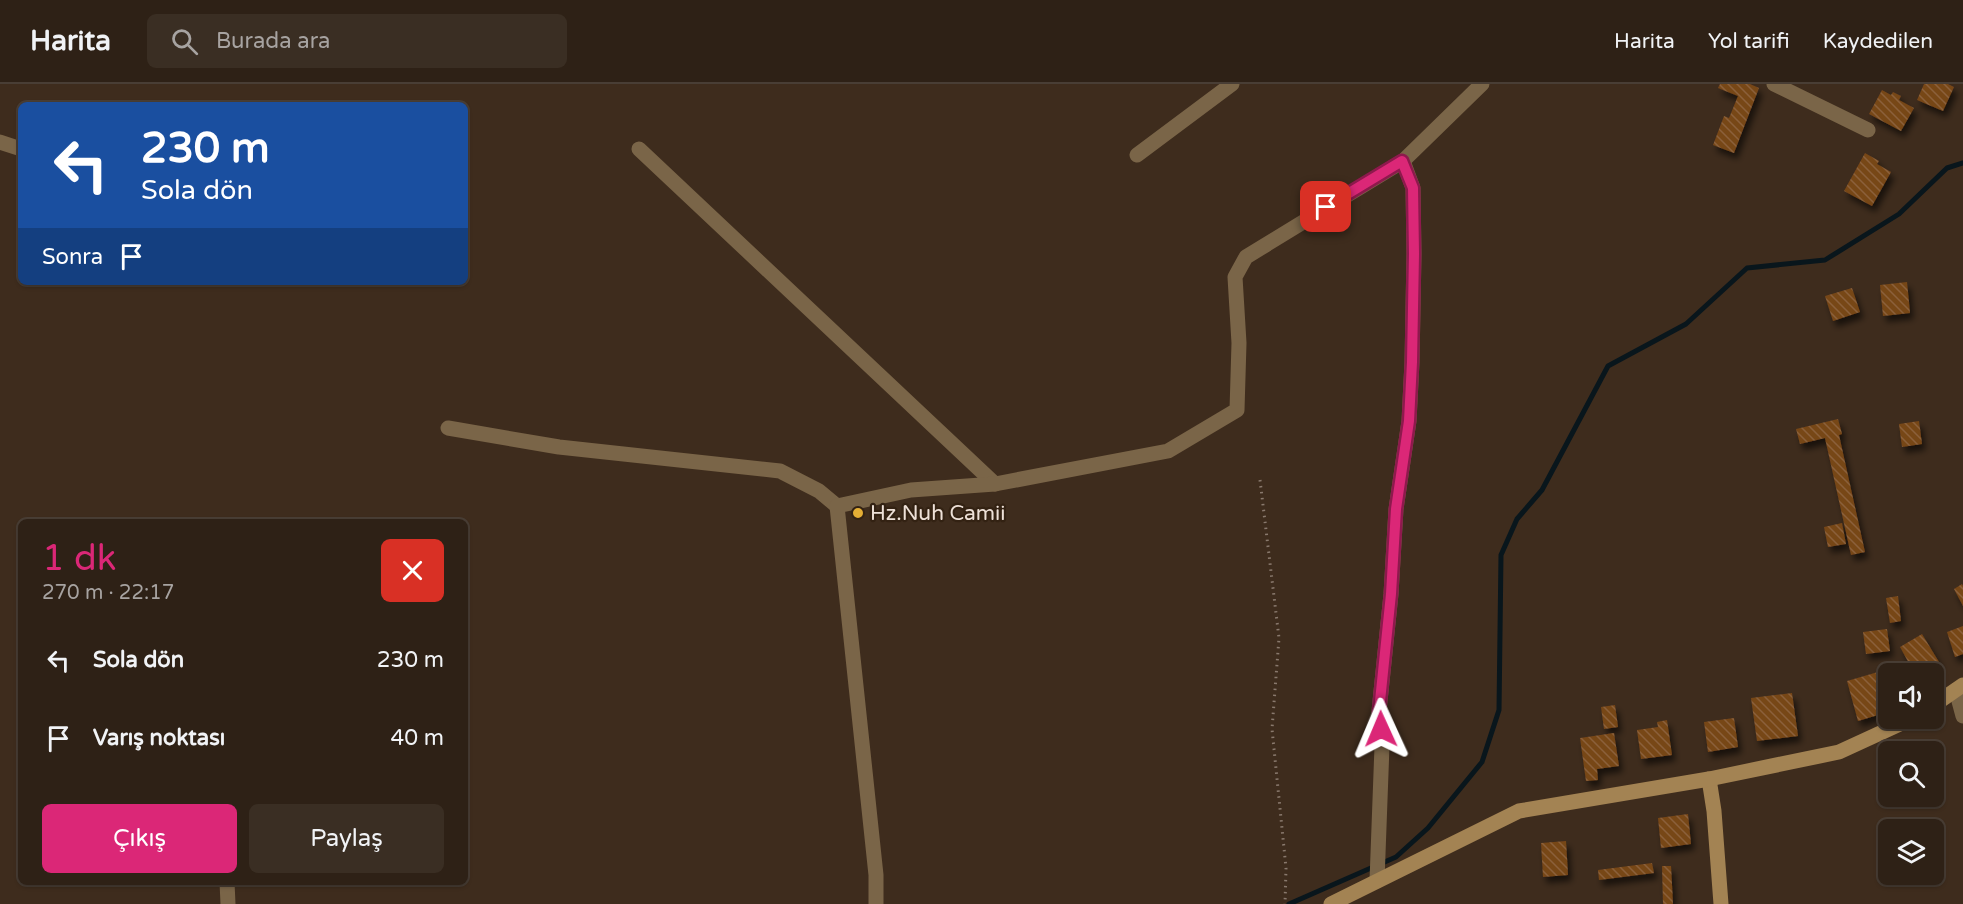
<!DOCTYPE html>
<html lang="tr">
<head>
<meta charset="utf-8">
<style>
	body { margin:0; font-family:"Varela Round",sans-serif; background:#3a2e23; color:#f1f3f6; height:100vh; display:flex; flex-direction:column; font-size:22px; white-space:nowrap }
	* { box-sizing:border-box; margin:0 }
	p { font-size:20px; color:#a7a3a1 }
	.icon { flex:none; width:33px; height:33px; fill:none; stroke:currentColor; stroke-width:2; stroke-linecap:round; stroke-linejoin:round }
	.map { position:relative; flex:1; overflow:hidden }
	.sheet { position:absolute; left:18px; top:435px; width:450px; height:366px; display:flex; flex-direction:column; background:#2e2116; border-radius:9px; box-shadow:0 2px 4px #0004,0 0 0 2px #493e35 }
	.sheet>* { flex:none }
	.top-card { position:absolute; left:18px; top:18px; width:450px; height:183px; border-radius:9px; box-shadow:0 2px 4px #0004,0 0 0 2px #493e35; background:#1a4fa0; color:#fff; overflow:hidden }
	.buttons { position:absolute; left:1878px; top:579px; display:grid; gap:12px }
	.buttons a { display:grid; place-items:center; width:66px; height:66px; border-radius:9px; background:#2e2116; box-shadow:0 2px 4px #0004,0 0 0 2px #493e35; font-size:30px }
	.pin { position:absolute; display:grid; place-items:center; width:51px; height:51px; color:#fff; margin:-26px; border-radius:12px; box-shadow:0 3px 9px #0006 }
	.me { position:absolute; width:66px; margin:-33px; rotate:359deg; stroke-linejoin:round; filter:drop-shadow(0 0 4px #0008) }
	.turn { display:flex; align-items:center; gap:21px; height:126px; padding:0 24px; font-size:27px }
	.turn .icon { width:78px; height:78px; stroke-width:2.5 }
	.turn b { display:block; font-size:42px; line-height:51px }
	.then { display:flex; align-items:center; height:57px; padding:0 24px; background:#0003; gap:12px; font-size:22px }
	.round { display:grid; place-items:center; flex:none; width:63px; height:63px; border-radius:9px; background:#3a2e23 }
	.head { display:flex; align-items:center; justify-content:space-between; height:102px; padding:0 24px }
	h1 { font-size:36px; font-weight:600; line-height:45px; color:#db2777 }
	.action { display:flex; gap:12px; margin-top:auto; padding:12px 24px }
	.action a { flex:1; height:69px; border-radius:9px; background:#db2777; color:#fff; font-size:24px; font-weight:600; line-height:69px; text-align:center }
	.action a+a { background:#3a2e23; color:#f1f3f6 }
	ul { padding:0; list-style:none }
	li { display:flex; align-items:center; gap:18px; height:78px; padding:0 24px }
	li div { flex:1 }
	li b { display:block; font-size:22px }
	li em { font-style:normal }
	header { display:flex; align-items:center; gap:36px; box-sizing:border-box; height:84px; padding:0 30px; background:#2e2116; border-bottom:2px solid #493e35 }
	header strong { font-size:28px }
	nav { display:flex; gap:33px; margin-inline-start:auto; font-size:21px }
	.search { width:420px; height:54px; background:#3a2e23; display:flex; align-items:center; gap:15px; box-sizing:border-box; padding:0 21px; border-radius:9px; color:#a7a3a1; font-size:22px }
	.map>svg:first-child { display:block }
</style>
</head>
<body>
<header>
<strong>Harita</strong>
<div class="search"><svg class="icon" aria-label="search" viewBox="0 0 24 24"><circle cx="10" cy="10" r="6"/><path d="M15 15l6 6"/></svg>Burada ara</div>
<nav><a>Harita</a><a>Yol tarifi</a><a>Kaydedilen</a></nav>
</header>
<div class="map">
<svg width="1963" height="820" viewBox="0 0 1963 820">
	<defs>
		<pattern id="building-back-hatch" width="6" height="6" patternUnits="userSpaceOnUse" patternTransform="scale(1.5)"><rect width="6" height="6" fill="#774619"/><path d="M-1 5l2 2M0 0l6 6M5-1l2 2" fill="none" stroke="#8b603a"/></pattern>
		<filter id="shadow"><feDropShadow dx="3.5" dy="6" stdDeviation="3" flood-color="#0009"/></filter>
	</defs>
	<rect width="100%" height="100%" fill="#3e2c1d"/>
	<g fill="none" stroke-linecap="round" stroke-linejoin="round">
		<path stroke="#09161c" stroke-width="5" d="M1289,820L1396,773L1428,744L1482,678L1499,626L1501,471L1517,435L1542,406L1608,282L1686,240L1747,184L1825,176L1899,130L1947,84L1963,79"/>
	</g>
	<g fill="url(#building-back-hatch)" filter="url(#shadow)">
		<path d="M1720,0H1750L1759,4L1734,69L1713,61L1724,32L1729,34L1738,12L1718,4Z"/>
		<path d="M1924,0H1948L1954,3L1943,27L1917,16Z"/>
		<path d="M1882,6L1891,11L1893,8L1901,12L1899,16L1914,24L1901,47L1869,30Z"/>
		<path d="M1865,69L1879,77L1877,80L1891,88L1872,122L1844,107Z"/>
		<path d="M1907,198L1910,229L1883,232L1880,201Z"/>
		<path d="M1852,204L1860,228L1833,237L1825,212Z"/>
		<path d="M1838,335L1842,350L1839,351L1865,468L1851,471L1825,354L1800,360L1796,345Z"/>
		<path d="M1919,337L1922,360L1902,363L1899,340Z"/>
		<path d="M1842,439L1846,460L1828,463L1824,443Z"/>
		<path d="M1962,500L1963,502V522L1954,505Z"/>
		<path d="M1898,512L1901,537L1890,539L1886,514Z"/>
		<path d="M1963,542V570L1955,573L1947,548Z"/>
		<path d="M1887,545L1890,567L1866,570L1863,548Z"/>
		<path d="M1922,550L1939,578L1920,590H1915L1900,563Z"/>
		<path d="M1895,583L1897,590H1888V628L1858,637L1847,597Z"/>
		<path d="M1792,609L1798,652L1757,657L1751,614Z"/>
		<path d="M1615,621L1618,643L1604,645L1601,623Z"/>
		<path d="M1734,634L1738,663L1708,668L1704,638Z"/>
		<path d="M1667,636L1672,671L1641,675L1637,646L1658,643L1657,638Z"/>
		<path d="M1614,649L1619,682L1597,685L1598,696L1586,697L1580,654Z"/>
		<path d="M1688,730L1691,760L1661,764L1658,734Z"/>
		<path d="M1566,757L1568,791L1543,793L1541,759Z"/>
		<path d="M1652,779L1654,789L1599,796L1598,786Z"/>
		<path d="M1662,782H1671L1673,820H1663Z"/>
	</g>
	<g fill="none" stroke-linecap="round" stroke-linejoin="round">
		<path stroke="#89796d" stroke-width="3" stroke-dasharray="1.5 4.5" stroke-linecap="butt" d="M1260,396L1279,554L1272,645L1286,784L1285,820"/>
		<g stroke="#7a6548" stroke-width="15">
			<path d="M1774,0L1868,46"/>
			<path d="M0,58L21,65"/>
			<path d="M639,65L995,400"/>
			<path d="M1137,71L1232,0"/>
			<path d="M448,344L559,363L780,387L819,407L837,422"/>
			<path d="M1956,606L1963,632"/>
			<path d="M1377,797L1382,662L1379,627L1391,510L1396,425L1409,337L1412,278L1414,170L1413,104L1403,77"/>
			<path d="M227,798L228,820"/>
			<path d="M876,820V791L837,422L911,406L995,400L1168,367L1237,326L1239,259L1235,193L1246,173L1403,77L1482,0"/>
		</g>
		<g stroke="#a38353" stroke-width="15">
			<path d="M1934,621L1963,601"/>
			<path d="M1709,695L1714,727L1721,820"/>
			<path d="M1331,820L1519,727L1709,695L1839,668L1913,634"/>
		</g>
	</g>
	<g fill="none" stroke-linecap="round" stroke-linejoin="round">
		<defs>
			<path id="route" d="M1326,123L1402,77L1413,104L1414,170L1412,278L1409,337L1396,425L1391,510L1379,627L1381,645"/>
		</defs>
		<use href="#route" stroke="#8e194d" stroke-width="15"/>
		<use href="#route" stroke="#db2777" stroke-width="10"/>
	</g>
	<circle fill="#e4ae35" stroke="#332213" stroke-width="2" cx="858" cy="429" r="6"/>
	<g text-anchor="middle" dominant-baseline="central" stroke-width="4.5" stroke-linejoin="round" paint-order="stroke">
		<g font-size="21" fill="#eee1d8" stroke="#332213" text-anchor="start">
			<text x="870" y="429">Hz.Nuh Camii</text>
		</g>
	</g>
</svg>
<div class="buttons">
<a><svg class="icon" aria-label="sound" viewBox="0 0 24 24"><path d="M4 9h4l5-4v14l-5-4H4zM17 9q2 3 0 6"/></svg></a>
<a><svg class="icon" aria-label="search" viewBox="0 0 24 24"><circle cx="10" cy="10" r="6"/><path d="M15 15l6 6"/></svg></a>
<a><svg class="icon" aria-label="layers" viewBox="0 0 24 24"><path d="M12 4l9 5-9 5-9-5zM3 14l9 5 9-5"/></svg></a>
</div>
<div class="pin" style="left:1326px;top:123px;background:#d93025"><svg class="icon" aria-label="arrive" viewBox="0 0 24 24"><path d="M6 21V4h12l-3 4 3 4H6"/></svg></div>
<svg class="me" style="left:1381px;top:645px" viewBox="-20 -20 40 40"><path d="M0-17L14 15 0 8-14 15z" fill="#db2777" stroke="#fff" stroke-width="4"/></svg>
<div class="top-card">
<div class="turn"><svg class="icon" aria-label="left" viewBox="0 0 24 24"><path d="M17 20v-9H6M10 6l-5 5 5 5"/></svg><div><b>230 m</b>Sola dön</div></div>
<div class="then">Sonra<svg class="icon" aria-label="arrive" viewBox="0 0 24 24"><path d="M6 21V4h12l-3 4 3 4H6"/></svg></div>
</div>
<section class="sheet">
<div class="head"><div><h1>1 dk</h1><p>270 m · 22:17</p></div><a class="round" style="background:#d93025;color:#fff"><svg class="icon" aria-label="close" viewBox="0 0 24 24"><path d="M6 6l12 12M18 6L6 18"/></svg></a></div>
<ul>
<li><svg class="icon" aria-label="left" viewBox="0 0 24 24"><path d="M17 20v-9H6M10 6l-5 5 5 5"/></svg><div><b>Sola dön</b></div><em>230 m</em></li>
<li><svg class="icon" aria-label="arrive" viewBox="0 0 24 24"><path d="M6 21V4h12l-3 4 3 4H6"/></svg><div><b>Varış noktası</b></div><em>40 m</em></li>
</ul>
<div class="action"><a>Çıkış</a><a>Paylaş</a></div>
</section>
</div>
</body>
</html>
